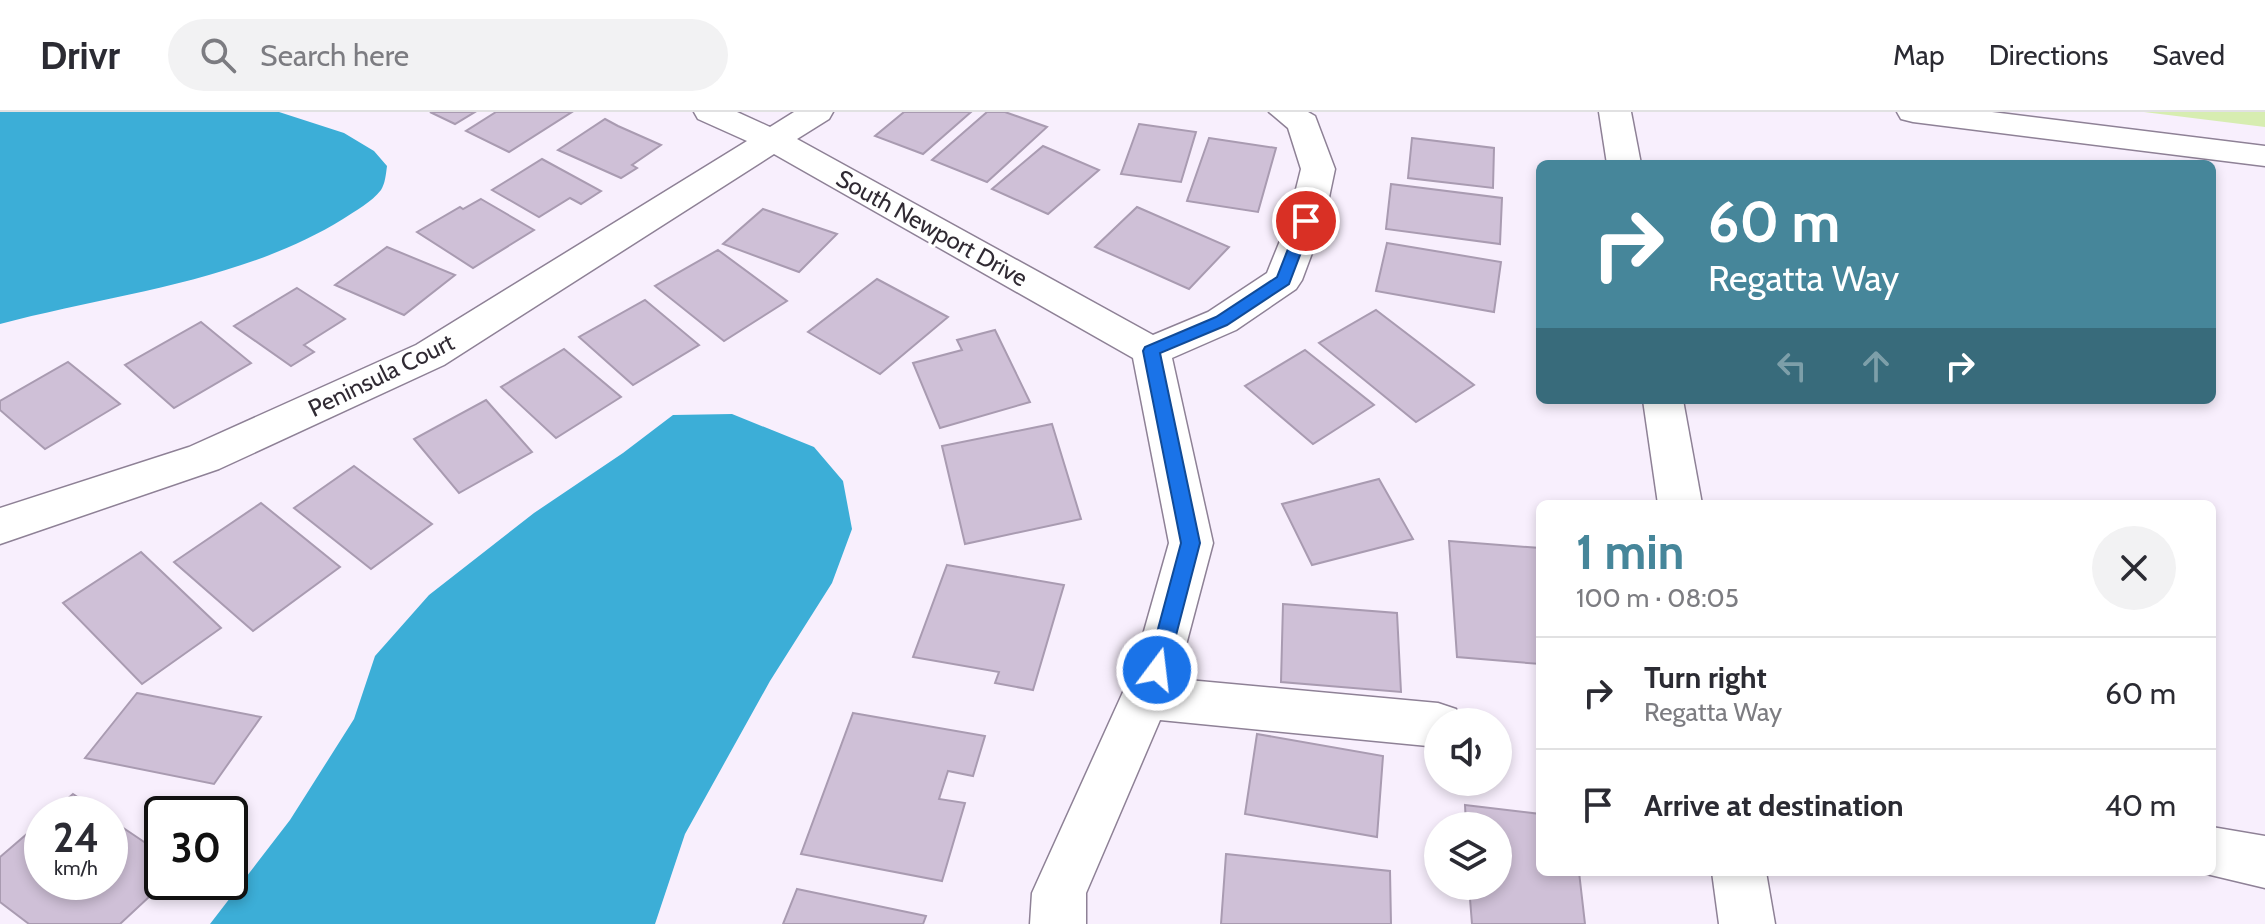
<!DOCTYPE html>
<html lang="en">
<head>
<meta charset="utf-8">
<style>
	body { margin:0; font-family:Cabin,sans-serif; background:#f2f2f3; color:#2b2b33; height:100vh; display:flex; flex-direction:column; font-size:30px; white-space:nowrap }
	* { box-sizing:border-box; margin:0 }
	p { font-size:26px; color:#7c7c81 }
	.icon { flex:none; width:44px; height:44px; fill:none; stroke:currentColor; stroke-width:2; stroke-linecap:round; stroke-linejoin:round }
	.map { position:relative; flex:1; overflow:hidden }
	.sheet { position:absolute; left:1536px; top:388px; width:680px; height:376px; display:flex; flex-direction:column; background:#fff; border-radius:12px; box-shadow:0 4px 12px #0003 }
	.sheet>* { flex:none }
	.guide { position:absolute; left:1536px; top:48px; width:680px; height:244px; border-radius:12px; box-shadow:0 4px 12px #0003; background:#46869a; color:#fff; overflow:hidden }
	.controls { position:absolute; left:1424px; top:596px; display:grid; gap:16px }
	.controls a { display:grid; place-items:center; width:88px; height:88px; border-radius:50%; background:#fff; box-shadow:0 4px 12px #0003; font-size:40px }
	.speed { position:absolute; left:24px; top:684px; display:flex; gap:16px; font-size:40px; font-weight:700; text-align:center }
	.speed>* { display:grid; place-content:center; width:104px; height:104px; border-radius:50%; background:#fff; box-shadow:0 4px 12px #0003; line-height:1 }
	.speed small { font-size:20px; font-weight:400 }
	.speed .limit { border:4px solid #111; border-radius:12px; background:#fff; color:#111 }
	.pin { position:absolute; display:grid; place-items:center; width:68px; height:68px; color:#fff; margin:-34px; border:4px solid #fff; border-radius:50%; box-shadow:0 2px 8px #0007 }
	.me { position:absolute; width:88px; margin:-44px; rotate:15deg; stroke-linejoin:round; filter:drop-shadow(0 0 6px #0008) }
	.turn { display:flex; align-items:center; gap:28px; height:168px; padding:0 40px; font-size:36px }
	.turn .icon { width:104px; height:104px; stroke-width:2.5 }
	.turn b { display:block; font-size:56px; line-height:68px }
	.lanes { display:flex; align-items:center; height:76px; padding:0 40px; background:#0003; justify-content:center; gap:40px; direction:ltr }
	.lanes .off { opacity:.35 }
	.round { display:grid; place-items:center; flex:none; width:84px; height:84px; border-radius:42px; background:#f2f2f3 }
	.overview { display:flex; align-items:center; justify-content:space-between; height:136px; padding:0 40px }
	h1 { font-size:48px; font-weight:700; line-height:60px; color:#46869a }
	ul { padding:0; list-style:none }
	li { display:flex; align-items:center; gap:24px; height:112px; padding:0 40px; border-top:2px solid #e1e1e2 }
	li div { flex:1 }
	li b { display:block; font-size:30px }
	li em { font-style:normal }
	header { display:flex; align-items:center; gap:48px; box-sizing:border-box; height:112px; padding:0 40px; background:#fff; border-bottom:2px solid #e1e1e2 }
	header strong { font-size:38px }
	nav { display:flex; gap:44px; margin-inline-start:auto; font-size:28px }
	.search { width:560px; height:72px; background:#f2f2f3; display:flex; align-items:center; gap:20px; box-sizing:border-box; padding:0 28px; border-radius:44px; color:#7c7c81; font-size:30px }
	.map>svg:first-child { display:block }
</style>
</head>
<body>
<header>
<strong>Drivr</strong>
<div class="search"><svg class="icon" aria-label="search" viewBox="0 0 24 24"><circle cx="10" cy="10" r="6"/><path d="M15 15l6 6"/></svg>Search here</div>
<nav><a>Map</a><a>Directions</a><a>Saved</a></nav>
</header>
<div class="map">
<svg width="2265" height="812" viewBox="0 0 2265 812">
	<rect width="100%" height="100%" fill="#f8effd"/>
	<path fill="#d7edb1" d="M2144,0H2265V15Z"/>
	<g fill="#3caed7">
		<path d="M0,0H279L344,21L374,39L387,54C386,62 385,72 381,78C372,90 355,99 343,107C241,170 114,182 0,212Z"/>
		<path d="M732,302L814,335L843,369L852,417L832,471L770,569L685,722L655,812H210L290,708L354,607L375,544L429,483L534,401L623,341L673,303Z"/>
	</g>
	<g fill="#cfc0d7" stroke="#a99bb1" stroke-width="2">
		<path d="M430,0H475L455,12Z"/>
		<path d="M496,0H572L509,40L466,19Z"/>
		<path d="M904,0H971L923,42L875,24Z"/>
		<path d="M987,0H1005L1047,15L987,70L932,48Z"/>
		<path d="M605,7L618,14L661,33L632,53L637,56L621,66L558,38Z"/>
		<path d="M1139,12L1196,20L1181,70L1121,62Z"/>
		<path d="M1209,26L1276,36L1258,100L1187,89Z"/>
		<path d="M1412,26L1494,36L1493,76L1408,66Z"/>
		<path d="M1043,34L1099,58L1048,102L992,77Z"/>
		<path d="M542,47L601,79L581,92L570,86L539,105L492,78Z"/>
		<path d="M1391,72L1502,86L1500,132L1386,117Z"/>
		<path d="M481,87L534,118L473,156L417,120L460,95L463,97Z"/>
		<path d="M1137,95L1229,135L1189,177L1095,135Z"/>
		<path d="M763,97L837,122L799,160L723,132Z"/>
		<path d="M1387,131L1501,150L1494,200L1376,179Z"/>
		<path d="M387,135L455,163L404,203L335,173Z"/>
		<path d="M718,138L787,189L724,229L655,174Z"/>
		<path d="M877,167L948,205L880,262L808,220Z"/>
		<path d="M297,176L345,207L304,233L314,240L291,254L234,214Z"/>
		<path d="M645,188L699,233L633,273L579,225Z"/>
		<path d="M1376,198L1474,273L1416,310L1319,231Z"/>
		<path d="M201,210L251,251L174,296L125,253Z"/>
		<path d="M995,218L1030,290L940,316L913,251L962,238L957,228Z"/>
		<path d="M564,237L621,285L556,326L501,275Z"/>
		<path d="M1305,238L1374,293L1313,332L1245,274Z"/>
		<path d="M68,250L120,292L45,337L0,298V289Z"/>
		<path d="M486,288L532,340L459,381L414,327Z"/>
		<path d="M1052,312L1081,407L965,432L942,334Z"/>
		<path d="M354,354L432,412L371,457L294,396Z"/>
		<path d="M1379,367L1413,427L1312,453L1282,392Z"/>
		<path d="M261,391L340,455L253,519L174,450Z"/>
		<path d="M1449,429L1540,436V552L1457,545Z"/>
		<path d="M141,440L221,516L142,572L63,491Z"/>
		<path d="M947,453L1064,473L1033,578L995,571L999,560L913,545Z"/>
		<path d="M1283,492L1397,501L1401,580L1281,570Z"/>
		<path d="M137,581L261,605L214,672L85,646Z"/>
		<path d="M853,601L985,624L973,664L948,659L939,687L965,691L942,769L801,742Z"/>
		<path d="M1257,622L1383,644L1377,725L1245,702Z"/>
		<path d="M73,682L103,702H50Z"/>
		<path d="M1465,693L1540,702V760H1579L1585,812H1472L1469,774H1498V714H1466Z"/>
		<path d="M110,707L162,742V770H165L120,812H29L0,790V745L42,709V770H110Z"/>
		<path d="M1226,742L1390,759L1391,812H1221Z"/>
		<path d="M797,777L926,804L923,812H783Z"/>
	</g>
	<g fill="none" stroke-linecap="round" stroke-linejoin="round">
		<defs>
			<g id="minor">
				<path d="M694,0H737L770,15L794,0H833L829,7L797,27L1153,223L1208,200L1267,161L1288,109L1301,57L1288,16L1269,0H1308L1315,4L1335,57L1324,109L1302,168L1296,177L1236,218L1172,246L1213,431L1177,567L1438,591L1456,597L1461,610H1438V635L1160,608L1086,781V812H1030L1032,781L1133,558L1169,431L1133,246L774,42L444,253L219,357L0,432V396L189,335L416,233L747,29L698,7Z"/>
				<path d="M1599,0H1631L1641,52H1607Z"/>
				<path d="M1897,0H1992L2265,34V54L1913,10L1901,7Z"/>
				<path d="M1643,288H1683L1702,392H1658Z"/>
				<path d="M2212,715L2265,724V776L2198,760H2212Z"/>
				<path d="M1712,760H1766L1775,812H1719Z"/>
			</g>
		</defs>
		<use href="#minor" stroke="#8e8196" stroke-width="3"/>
		<use href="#minor" fill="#fff" fill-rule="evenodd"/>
	</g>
	<path fill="#1a73e8" stroke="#114b97" stroke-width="2" d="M1306,104L1313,109L1289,172L1227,213L1160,241L1200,431L1167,558L1164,564L1157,566L1150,564L1147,558L1181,431L1143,239L1145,235L1216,205L1277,165L1299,109Z"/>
	<g text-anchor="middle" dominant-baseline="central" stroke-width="6" stroke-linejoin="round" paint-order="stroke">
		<g font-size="24" fill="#302a33" stroke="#fff">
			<text transform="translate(932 116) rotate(29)">South Newport Drive</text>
			<text transform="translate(381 263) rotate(-26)">Peninsula Court</text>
		</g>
	</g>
</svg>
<div class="controls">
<a><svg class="icon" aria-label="sound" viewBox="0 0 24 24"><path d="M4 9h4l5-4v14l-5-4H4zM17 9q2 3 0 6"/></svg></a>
<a><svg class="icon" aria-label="layers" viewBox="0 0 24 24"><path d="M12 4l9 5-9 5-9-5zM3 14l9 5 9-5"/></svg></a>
</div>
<div class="speed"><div>24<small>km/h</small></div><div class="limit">30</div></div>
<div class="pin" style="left:1306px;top:109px;background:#d93025"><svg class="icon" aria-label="arrive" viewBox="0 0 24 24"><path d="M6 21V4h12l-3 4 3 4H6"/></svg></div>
<svg class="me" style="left:1157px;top:558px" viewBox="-20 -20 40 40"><circle r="17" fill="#1a73e8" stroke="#fff" stroke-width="3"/><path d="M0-11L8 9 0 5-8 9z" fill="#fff"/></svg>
<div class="guide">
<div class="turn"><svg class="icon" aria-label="right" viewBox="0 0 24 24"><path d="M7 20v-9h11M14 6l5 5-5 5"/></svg><div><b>60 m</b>Regatta Way</div></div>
<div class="lanes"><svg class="icon off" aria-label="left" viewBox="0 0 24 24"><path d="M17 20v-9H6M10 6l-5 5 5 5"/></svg><svg class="icon off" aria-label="ahead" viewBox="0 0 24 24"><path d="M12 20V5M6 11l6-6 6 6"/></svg><svg class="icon" aria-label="right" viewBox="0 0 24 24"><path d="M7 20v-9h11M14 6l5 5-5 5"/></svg></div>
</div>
<section class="sheet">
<div class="overview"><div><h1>1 min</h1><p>100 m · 08:05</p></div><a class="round"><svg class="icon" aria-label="close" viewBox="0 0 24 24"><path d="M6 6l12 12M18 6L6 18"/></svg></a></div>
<ul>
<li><svg class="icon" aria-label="right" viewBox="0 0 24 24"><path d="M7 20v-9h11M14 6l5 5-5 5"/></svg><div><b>Turn right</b><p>Regatta Way</p></div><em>60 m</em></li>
<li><svg class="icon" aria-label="arrive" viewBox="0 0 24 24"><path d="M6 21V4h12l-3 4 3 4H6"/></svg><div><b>Arrive at destination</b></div><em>40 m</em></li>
</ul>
</section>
</div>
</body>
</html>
